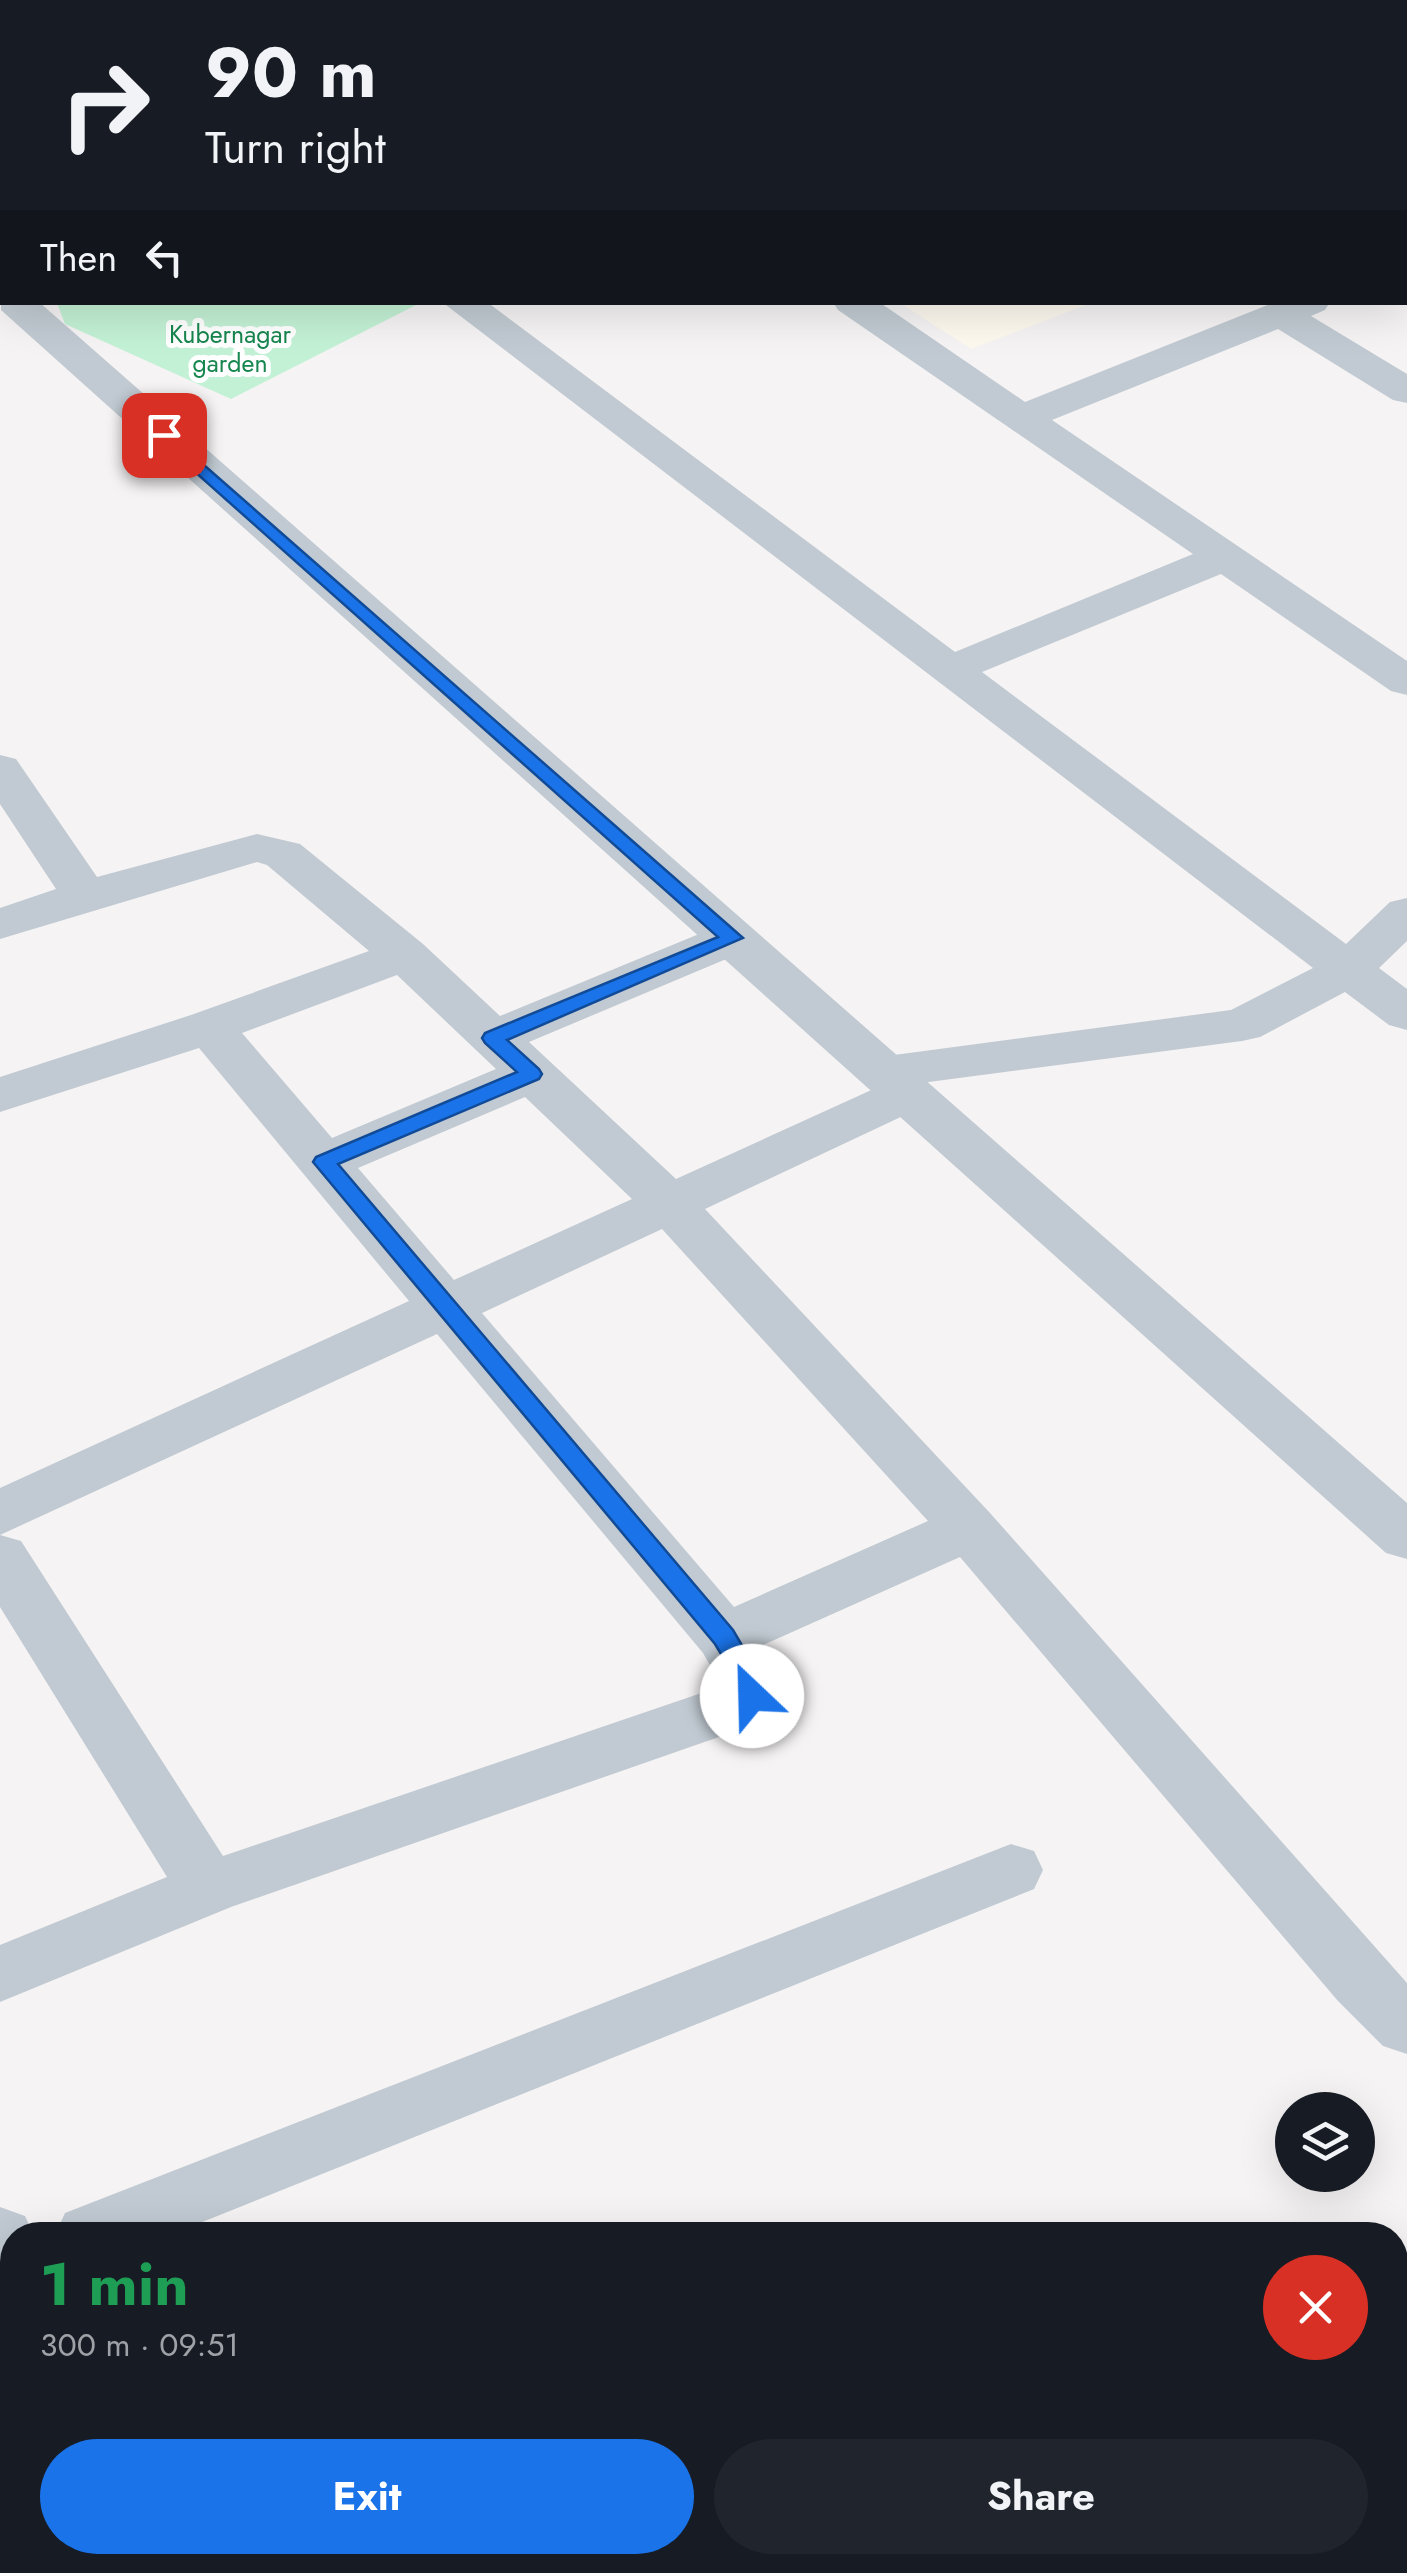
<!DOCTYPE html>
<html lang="en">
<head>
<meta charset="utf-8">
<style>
	body { margin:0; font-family:Jost,sans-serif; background:#20242c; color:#f1f3f6; height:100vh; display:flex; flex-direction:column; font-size:38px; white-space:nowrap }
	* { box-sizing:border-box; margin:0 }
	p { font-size:32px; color:#9ea1a6 }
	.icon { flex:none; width:55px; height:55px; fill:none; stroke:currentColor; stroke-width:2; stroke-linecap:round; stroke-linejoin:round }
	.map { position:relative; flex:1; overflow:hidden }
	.sheet { position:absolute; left:0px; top:2222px; width:1408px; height:352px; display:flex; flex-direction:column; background:#171b24; border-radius:40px 40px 0 0; box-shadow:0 10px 40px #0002 }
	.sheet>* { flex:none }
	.top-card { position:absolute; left:0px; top:0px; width:1408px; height:305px; box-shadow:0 10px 40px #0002; background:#171b24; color:#f1f3f6; overflow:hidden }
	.controls { position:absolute; left:1275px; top:2092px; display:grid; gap:20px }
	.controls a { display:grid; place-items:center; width:100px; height:100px; border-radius:50%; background:#171b24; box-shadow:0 10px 40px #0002; font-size:50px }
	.pin { position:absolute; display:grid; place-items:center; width:85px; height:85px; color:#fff; margin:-42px; border-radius:20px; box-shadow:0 5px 15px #0006 }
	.me { position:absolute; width:110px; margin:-55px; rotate:336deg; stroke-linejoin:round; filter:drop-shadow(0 0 8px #0008) }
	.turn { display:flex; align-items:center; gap:35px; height:210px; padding:0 40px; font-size:45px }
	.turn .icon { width:130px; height:130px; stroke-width:2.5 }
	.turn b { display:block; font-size:70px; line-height:85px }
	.then { display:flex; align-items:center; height:95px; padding:0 40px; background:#0003; gap:20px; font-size:38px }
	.round { display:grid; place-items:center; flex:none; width:105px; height:105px; border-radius:52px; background:#20242c }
	.head { display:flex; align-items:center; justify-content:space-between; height:170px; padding:0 40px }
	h1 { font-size:60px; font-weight:700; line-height:75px; color:#1e9e55 }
	.button { display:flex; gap:20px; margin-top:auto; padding:20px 40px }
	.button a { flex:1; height:115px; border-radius:60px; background:#1a73e8; color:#fff; font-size:40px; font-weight:700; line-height:115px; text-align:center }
	.button a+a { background:#20242c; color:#f1f3f6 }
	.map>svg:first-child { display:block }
</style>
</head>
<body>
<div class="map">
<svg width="1407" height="2573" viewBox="0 0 1407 2573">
	<rect width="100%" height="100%" fill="#f5f3f3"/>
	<g fill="#fdf9ef">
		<path d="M518,0H1407V215L1405,2H514Z"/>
		<path d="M900,303H1091L971,349Z"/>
	</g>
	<path fill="#c3f1d5" d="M57,303V302L420,303L231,399L65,324Z"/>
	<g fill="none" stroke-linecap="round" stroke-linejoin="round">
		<g fill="#c1cad2" fill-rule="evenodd">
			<path d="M393,0H430L431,2H395Z"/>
			<rect x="733" y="0" width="34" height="2"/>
			<rect x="1405" y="52" width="2" height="22"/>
			<rect x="0" y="179" width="2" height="22"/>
			<path d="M1407,255V279L1405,280V256Z"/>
			<path d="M442,302H487L955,652L1193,554L838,310L833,302H879L1025,402L1275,302H1330L1325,310L1311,316L1407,374V403L1393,400L1278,329L1052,420L1407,661V695L1391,691L1221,574L982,672L1346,944L1390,902L1407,898V941L1379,968L1407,989V1030L1389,1025L1345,992L1260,1037L1242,1041L921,1083L930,1095L922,1107L705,1209L990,1513L1407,1983V2054L1383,2046L1338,2001L960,1557L761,1646L784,1686L774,1713L765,1721L231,1907L0,2002V1945L167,1877L0,1607V1488L409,1301L199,1048L0,1112V1077L191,1015L369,951L267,865L257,862L0,939V908L56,889L0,804V755L16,759L97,877L257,834L300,844L423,944L500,1016L716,927L733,923L750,927L758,938L750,949L529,1042L676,1179L878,1087L864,1083L856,1071L864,1059L1231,1010L1313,968ZM397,975L496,1069L332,1138L242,1033ZM525,1097L632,1199L454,1280L358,1168ZM662,1229L928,1521L734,1607L482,1313ZM437,1334L703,1653L722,1686L223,1856L21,1541L0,1535Z"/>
			<path d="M1011,1844L1034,1851L1043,1870L1034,1889L170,2235H55L65,2213Z"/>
			<path d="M0,2207L25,2216L34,2235H12L11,2297L0,2293Z"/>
			<path d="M271,2562H347L352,2573H276Z"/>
		</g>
		<path fill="#c1cad2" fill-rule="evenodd" d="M1,294L2,302H39L1407,1503V1559L1386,1553L1,310Z"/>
	</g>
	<path fill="#1a73e8" stroke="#114b97" stroke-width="2.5" d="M164,430L743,938L507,1040L539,1069L542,1074L539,1079L338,1164L733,1630L766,1686L762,1703H743L741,1687L715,1644L313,1162L316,1157L517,1072L485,1043L482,1038L485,1033L718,937L158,439L156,435Z"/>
	<g text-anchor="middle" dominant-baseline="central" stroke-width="10" stroke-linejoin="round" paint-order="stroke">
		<g font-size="25" fill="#17864f" stroke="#fff">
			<text x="230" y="334">Kubernagar<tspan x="230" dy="29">garden</tspan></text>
		</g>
	</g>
</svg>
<div class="controls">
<a><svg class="icon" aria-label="layers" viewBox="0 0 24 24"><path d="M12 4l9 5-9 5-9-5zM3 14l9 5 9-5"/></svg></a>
</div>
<div class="pin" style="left:164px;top:435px;background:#d93025"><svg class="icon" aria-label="arrive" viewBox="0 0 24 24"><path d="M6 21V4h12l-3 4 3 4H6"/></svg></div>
<svg class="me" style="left:752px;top:1696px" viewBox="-20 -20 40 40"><circle r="19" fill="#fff"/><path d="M0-13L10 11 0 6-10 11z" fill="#1a73e8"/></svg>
<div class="top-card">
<div class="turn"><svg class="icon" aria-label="right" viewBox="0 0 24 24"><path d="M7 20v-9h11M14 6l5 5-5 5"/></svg><div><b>90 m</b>Turn right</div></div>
<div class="then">Then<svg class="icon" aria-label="left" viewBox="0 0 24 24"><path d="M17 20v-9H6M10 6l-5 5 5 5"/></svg></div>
</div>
<section class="sheet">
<div class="head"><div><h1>1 min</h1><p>300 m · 09:51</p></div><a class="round" style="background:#d93025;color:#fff"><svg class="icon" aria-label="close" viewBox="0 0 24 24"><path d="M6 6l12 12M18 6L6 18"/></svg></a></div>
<div class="button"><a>Exit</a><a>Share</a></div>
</section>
</div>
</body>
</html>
